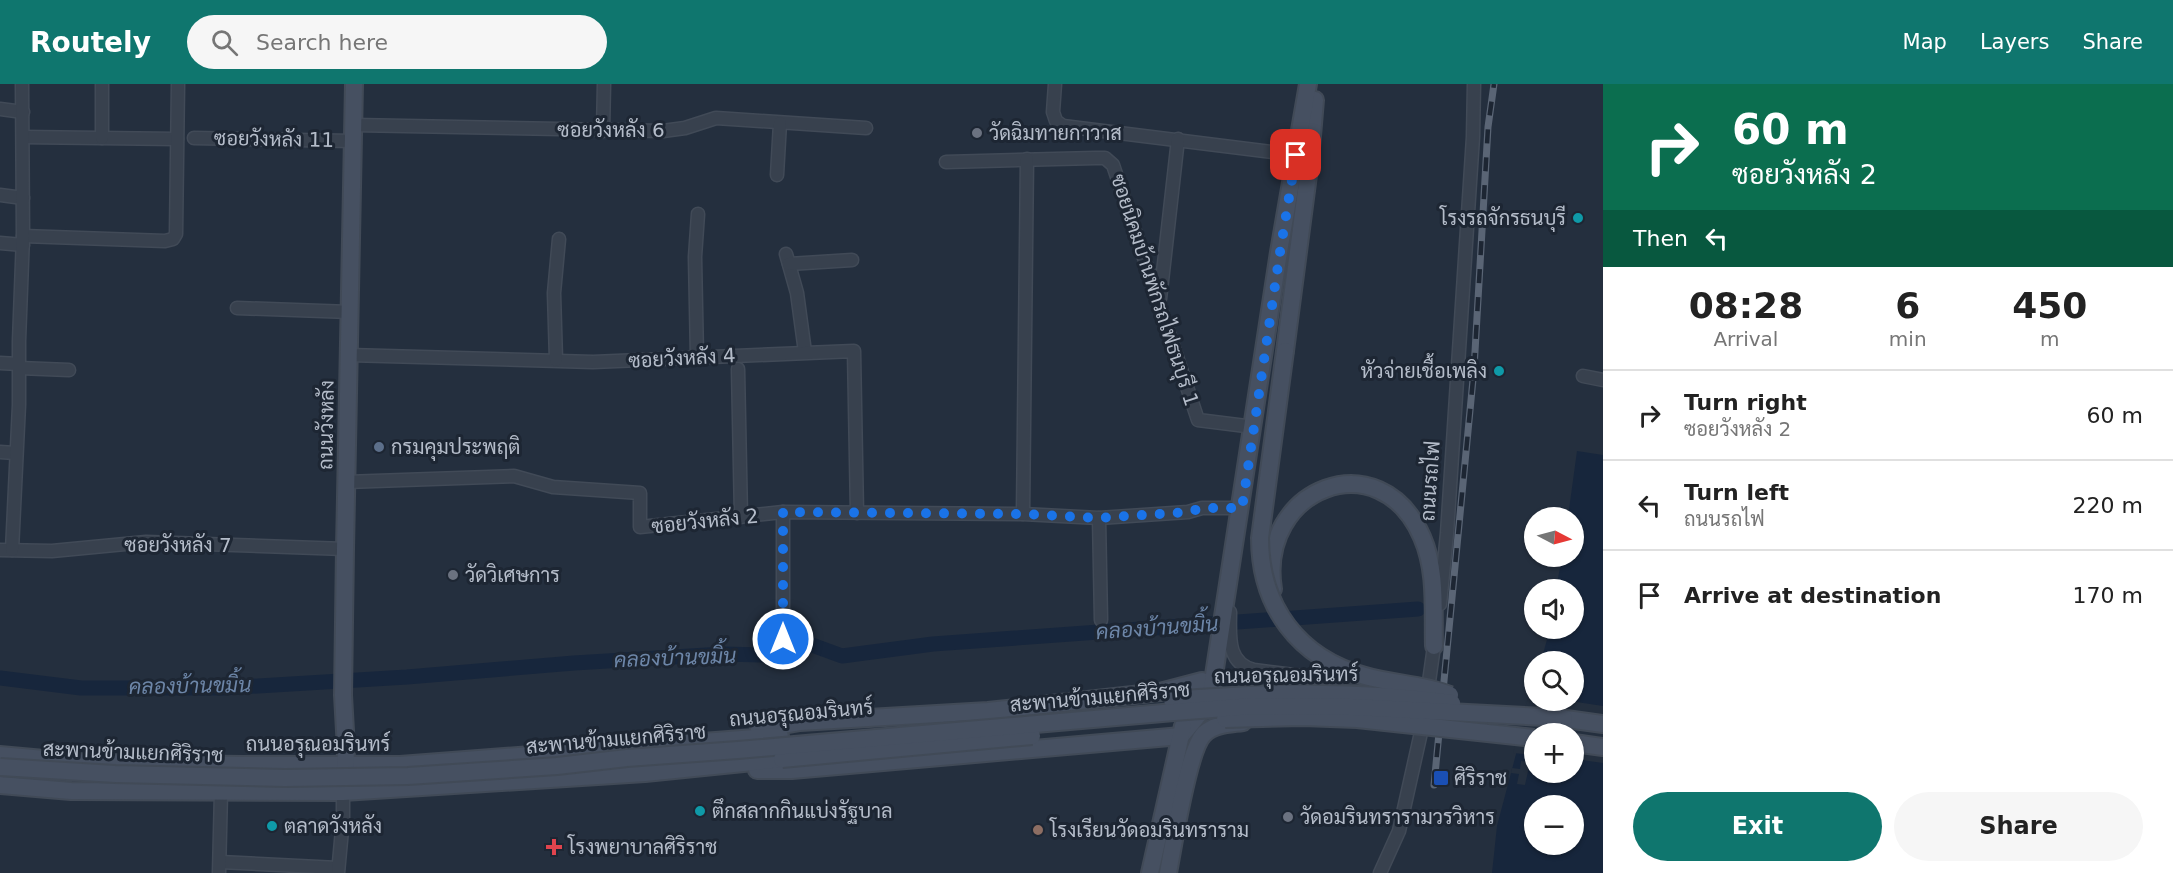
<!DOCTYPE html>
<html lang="en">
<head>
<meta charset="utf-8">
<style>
	body { margin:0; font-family:"DejaVu Sans",Sarabun,sans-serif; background:#f6f6f6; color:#222; height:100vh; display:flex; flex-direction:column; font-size:22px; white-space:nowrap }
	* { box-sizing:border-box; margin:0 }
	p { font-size:20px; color:#767676 }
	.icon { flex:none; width:33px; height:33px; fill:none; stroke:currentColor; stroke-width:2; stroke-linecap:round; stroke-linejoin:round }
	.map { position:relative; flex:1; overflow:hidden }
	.side { display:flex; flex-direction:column; background:#fff; width:570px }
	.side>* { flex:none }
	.guide { background:#0b6e4f; color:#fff; overflow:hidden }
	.needle { width:39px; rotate:96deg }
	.fabs { position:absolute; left:1524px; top:423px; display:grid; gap:12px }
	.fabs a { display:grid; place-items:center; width:60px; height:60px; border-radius:50%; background:#fff; box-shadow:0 2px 4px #0004; font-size:30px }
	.pin { position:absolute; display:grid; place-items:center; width:51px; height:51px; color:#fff; margin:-26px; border-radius:12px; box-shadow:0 3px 9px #0006 }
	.me { position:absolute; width:66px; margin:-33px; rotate:0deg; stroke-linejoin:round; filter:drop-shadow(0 0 4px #0008) }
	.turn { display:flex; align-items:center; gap:21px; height:126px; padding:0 30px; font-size:27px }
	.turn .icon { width:78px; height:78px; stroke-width:2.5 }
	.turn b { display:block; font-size:42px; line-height:51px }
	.then { display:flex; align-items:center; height:57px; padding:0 30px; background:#0003; gap:12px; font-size:22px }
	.eta { display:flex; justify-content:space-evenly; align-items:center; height:102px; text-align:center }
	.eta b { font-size:36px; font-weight:700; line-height:42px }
	.cta { display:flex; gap:12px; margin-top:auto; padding:12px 30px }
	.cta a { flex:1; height:69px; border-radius:36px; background:#0f766e; color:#fff; font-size:24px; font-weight:700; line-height:69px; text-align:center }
	.cta a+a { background:#f6f6f6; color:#222 }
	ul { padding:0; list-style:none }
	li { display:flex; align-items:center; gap:18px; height:90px; padding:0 30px; border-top:2px solid #e0e0e0 }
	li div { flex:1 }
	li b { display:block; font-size:22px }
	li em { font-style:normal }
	header { display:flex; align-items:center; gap:36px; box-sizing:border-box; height:84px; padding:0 30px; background:#0f766e; color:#fff }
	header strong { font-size:28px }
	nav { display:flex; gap:33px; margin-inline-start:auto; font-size:21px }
	.search { width:420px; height:54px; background:#f6f6f6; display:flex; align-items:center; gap:15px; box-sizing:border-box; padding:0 21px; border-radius:33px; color:#767676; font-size:22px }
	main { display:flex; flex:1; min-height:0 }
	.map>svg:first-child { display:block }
</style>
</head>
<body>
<header>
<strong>Routely</strong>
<div class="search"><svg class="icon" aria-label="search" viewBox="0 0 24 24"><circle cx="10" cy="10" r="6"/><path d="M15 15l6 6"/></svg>Search here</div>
<nav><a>Map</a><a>Layers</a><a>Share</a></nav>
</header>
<main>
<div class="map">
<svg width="1603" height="789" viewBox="0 0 1603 789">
	<rect width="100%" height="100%" fill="#242f3e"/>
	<path fill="#17263c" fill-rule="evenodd" d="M1577,367L1603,371V789H1492L1497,742L1534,602V616H1574V578L1541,577L1550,545L1574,544V506L1556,505L1562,473L1574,472V434L1568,433ZM1534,650H1574V688H1534ZM1534,722H1574V760H1534Z"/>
	<g fill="#242f3e">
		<path d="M1529,610L1534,611V616L1570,617L1603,622V679L1574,675V650H1534V671L1513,669Z"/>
		<path d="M1521,677L1530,678L1525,701L1517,700L1519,690L1511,689L1512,684L1520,685Z"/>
	</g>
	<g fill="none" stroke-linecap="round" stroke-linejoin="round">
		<path stroke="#17263c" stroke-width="15" d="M0,594L81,604H223L407,593L574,579L723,570L762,571L812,561L842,572L933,560L1418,525"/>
		<defs>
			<g id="street">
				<path d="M1055,0L1053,28L1056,37L1063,42L1296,71"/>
				<path d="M0,25L23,28"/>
				<path d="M354,41L663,47L685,44L716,34L866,44"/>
				<path d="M603,47L604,0"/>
				<path d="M23,53L177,55"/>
				<path d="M102,54V0"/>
				<path d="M194,54L353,57"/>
				<path d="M946,78L1095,74H1105L1113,81L1198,336L1254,343"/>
				<path d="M777,91L780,39"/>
				<path d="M0,111L23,114"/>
				<path d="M23,152L165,157L173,155L176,150L178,0"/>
				<path d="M0,159L23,161"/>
				<path d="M786,170L797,209L805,268"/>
				<path d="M789,180L852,176"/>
				<path d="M1160,215L1178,55"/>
				<path d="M237,224L350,228"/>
				<path d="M349,271L593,278L854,267L857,429"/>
				<path d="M697,273L695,173L698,130"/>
				<path d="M556,276L554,209L559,155"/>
				<path d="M0,279L19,280"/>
				<path d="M19,284L69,286"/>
				<path d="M738,285L741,433"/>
				<path d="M1583,292L1603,296"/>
				<path d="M0,368L15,369"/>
				<path d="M346,398L514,392L553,403L640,409V443L783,428L1023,430L1099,434L1188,428L1202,424H1241"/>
				<path d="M1023,430L1027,75"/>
				<path d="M1099,434L1101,536"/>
				<path d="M0,466L52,467L146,458L345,465"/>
				<path d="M12,466L19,321V257L23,152L22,0"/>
				<path d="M1440,520L1447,449L1473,53L1474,0"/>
				<path d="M1230,528C1230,551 1226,579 1254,586L1376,601"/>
				<path d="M783,555V428"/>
				<path d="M1427,612L1435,555"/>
				<path d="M220,778L338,784"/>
				<path d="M219,789L221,708"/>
				<path d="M338,789L343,735V708"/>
				<path d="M1380,789L1399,747L1424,635"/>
			</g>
			<g id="secondary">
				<path d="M1285,267L1310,76L1315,16"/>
				<path d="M1273,505C1257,404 1380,356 1422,453C1437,487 1433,526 1434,562"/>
				<path d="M1552,633L1603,640"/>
				<path d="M759,645L800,638L988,627L1160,608L1202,597"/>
				<path d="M1181,652L1210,617L1279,168L1308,0"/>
				<path d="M1574,659L1603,663"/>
				<path d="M0,671L88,679L244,681H400L780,652"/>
				<path d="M757,686H792L1181,652"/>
				<path d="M345,692L346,665L343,611L345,465L354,0"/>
				<path d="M0,701L71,707L343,708L645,689L782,675"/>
				<path d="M1150,789L1183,642"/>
				<path d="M1168,789C1173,763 1188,665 1204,650C1214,640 1229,640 1243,638"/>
			</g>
		</defs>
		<use href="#street" stroke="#414a57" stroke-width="15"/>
		<use href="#secondary" stroke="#414a57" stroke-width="20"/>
		<use href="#street" stroke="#38414e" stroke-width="12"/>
		<use href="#secondary" stroke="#465061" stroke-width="16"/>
		<defs>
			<path id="rail" d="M1434,701L1474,285L1488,43L1494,0"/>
		</defs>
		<use href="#rail" stroke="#5a6575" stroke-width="7"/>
		<use href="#rail" stroke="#1d2633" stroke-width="4.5" stroke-dasharray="14" stroke-linecap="butt"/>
		<defs>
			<g id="secondary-bridge">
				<path d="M1285,267L1260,454C1260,522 1298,574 1365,592C1393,600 1423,600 1450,611"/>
				<path d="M1172,616C1266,608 1358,606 1452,619"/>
				<path d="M1225,635L1303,633L1357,635L1534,654"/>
				<path d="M782,675L1032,652"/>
				<path d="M0,683L115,690L285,694L408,692L557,682L627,674L738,666L1174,628L1252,622L1353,623L1564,634"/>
			</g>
		</defs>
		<use href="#secondary-bridge" stroke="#414a57" stroke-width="20" stroke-linecap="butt"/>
		<use href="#secondary-bridge" stroke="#465061" stroke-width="16"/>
	</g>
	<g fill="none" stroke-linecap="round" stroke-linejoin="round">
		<path stroke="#1a73e8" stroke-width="10" stroke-dasharray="0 18" d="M783,555V428L1023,430L1099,434L1188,428L1202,424H1242L1280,168L1296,71"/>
	</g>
	<g fill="#6b7280" stroke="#1d2633" stroke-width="2">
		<circle cx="977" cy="49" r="6"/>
		<circle cx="453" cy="491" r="6"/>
		<circle cx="1288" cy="733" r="6"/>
	</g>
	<g fill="#0f9aa8" stroke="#1d2633" stroke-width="2">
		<circle cx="1578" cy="134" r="6"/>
		<circle cx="1499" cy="287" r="6"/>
		<circle cx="700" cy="727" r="6"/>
		<circle cx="272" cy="742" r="6"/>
	</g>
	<circle fill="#5c6f8a" stroke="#1d2633" stroke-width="2" cx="379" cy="363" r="6"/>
	<rect fill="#1a4fb4" stroke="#1d2633" stroke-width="2" x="1433" y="686" width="16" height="16" rx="3"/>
	<circle fill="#8d6e63" stroke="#1d2633" stroke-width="2" cx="1038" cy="746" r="6"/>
	<path fill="#e0444e" stroke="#1d2633" stroke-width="2" d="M551 754h6v6h6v6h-6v6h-6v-6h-6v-6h6z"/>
	<g text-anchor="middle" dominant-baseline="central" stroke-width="6" stroke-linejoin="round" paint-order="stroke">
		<g font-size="20" fill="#b4bcc9" stroke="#1d2633">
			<text x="611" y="46">ซอยวังหลัง 6</text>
			<text transform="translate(274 55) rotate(1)">ซอยวังหลัง 11</text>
			<text transform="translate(1155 206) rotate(72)">ซอยนิคมบ้านพักรถไฟธนบุรี 1</text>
			<text transform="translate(682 274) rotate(-3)">ซอยวังหลัง 4</text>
			<text transform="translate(326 341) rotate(-89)">ถนนวังหลัง</text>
			<text transform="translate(1430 397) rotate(-86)">ถนนรถไฟ</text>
			<text transform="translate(705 437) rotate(-6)">ซอยวังหลัง 2</text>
			<text x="178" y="461">ซอยวังหลัง 7</text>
			<text transform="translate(1286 591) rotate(-1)">ถนนอรุณอมรินทร์</text>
			<text transform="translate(1100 613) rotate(-5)">สะพานข้ามแยกศิริราช</text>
			<text transform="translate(801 629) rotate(-5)">ถนนอรุณอมรินทร์</text>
			<text transform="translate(616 655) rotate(-5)">สะพานข้ามแยกศิริราช</text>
			<text x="318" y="660">ถนนอรุณอมรินทร์</text>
			<text transform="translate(133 668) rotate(2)">สะพานข้ามแยกศิริราช</text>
		</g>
		<g font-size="20" fill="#b4bcc9" stroke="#1d2633" text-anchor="start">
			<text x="989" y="49">วัดฉิมทายกาวาส</text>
			<text x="1566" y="134" text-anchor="end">โรงรถจักรธนบุรี</text>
			<text x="1487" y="287" text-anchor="end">หัวจ่ายเชื้อเพลิง</text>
			<text x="391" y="363">กรมคุมประพฤติ</text>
			<text x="465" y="491">วัดวิเศษการ</text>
			<text x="1454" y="694">ศิริราช</text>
			<text x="712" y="727">ตึกสลากกินแบ่งรัฐบาล</text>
			<text x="1300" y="733">วัดอมรินทรารามวรวิหาร</text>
			<text x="284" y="742">ตลาดวังหลัง</text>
			<text x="1050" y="746">โรงเรียนวัดอมรินทราราม</text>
			<text x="568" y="763">โรงพยาบาลศิริราช</text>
		</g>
		<g font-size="21" font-style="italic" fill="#6d86a8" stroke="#1d2633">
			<text transform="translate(1157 544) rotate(-4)">คลองบ้านขมิ้น</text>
			<text transform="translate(675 574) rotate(-2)">คลองบ้านขมิ้น</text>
			<text transform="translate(190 602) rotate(-1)">คลองบ้านขมิ้น</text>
		</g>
	</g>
</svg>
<div class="fabs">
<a><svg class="needle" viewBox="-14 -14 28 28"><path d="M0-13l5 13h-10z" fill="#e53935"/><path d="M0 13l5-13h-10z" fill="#767676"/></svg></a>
<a><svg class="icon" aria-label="sound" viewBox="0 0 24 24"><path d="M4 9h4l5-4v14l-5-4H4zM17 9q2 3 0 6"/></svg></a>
<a><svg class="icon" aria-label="search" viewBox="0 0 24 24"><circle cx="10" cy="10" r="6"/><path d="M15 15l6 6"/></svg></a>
<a>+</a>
<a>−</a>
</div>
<div class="pin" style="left:1296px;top:71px;background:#d93025"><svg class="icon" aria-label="arrive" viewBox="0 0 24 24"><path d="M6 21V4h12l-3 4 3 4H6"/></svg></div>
<svg class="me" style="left:783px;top:555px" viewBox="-20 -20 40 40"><circle r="17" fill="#1a73e8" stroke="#fff" stroke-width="3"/><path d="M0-11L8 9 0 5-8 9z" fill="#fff"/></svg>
</div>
<section class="side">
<div class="guide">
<div class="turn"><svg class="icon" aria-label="right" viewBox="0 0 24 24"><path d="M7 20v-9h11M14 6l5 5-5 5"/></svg><div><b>60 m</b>ซอยวังหลัง 2</div></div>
<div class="then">Then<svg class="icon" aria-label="left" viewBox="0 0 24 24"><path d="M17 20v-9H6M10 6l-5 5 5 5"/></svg></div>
</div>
<div class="eta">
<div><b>08:28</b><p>Arrival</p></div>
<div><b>6</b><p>min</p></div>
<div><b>450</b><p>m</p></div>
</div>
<ul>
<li><svg class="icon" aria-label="right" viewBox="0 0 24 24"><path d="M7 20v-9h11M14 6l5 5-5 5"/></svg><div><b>Turn right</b><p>ซอยวังหลัง 2</p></div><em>60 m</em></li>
<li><svg class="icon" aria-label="left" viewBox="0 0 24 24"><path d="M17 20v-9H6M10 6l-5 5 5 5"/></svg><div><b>Turn left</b><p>ถนนรถไฟ</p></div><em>220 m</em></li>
<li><svg class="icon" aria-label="arrive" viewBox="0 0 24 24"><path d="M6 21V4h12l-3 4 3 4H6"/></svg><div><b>Arrive at destination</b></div><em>170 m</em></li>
</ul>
<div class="cta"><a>Exit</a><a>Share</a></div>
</section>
</main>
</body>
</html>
